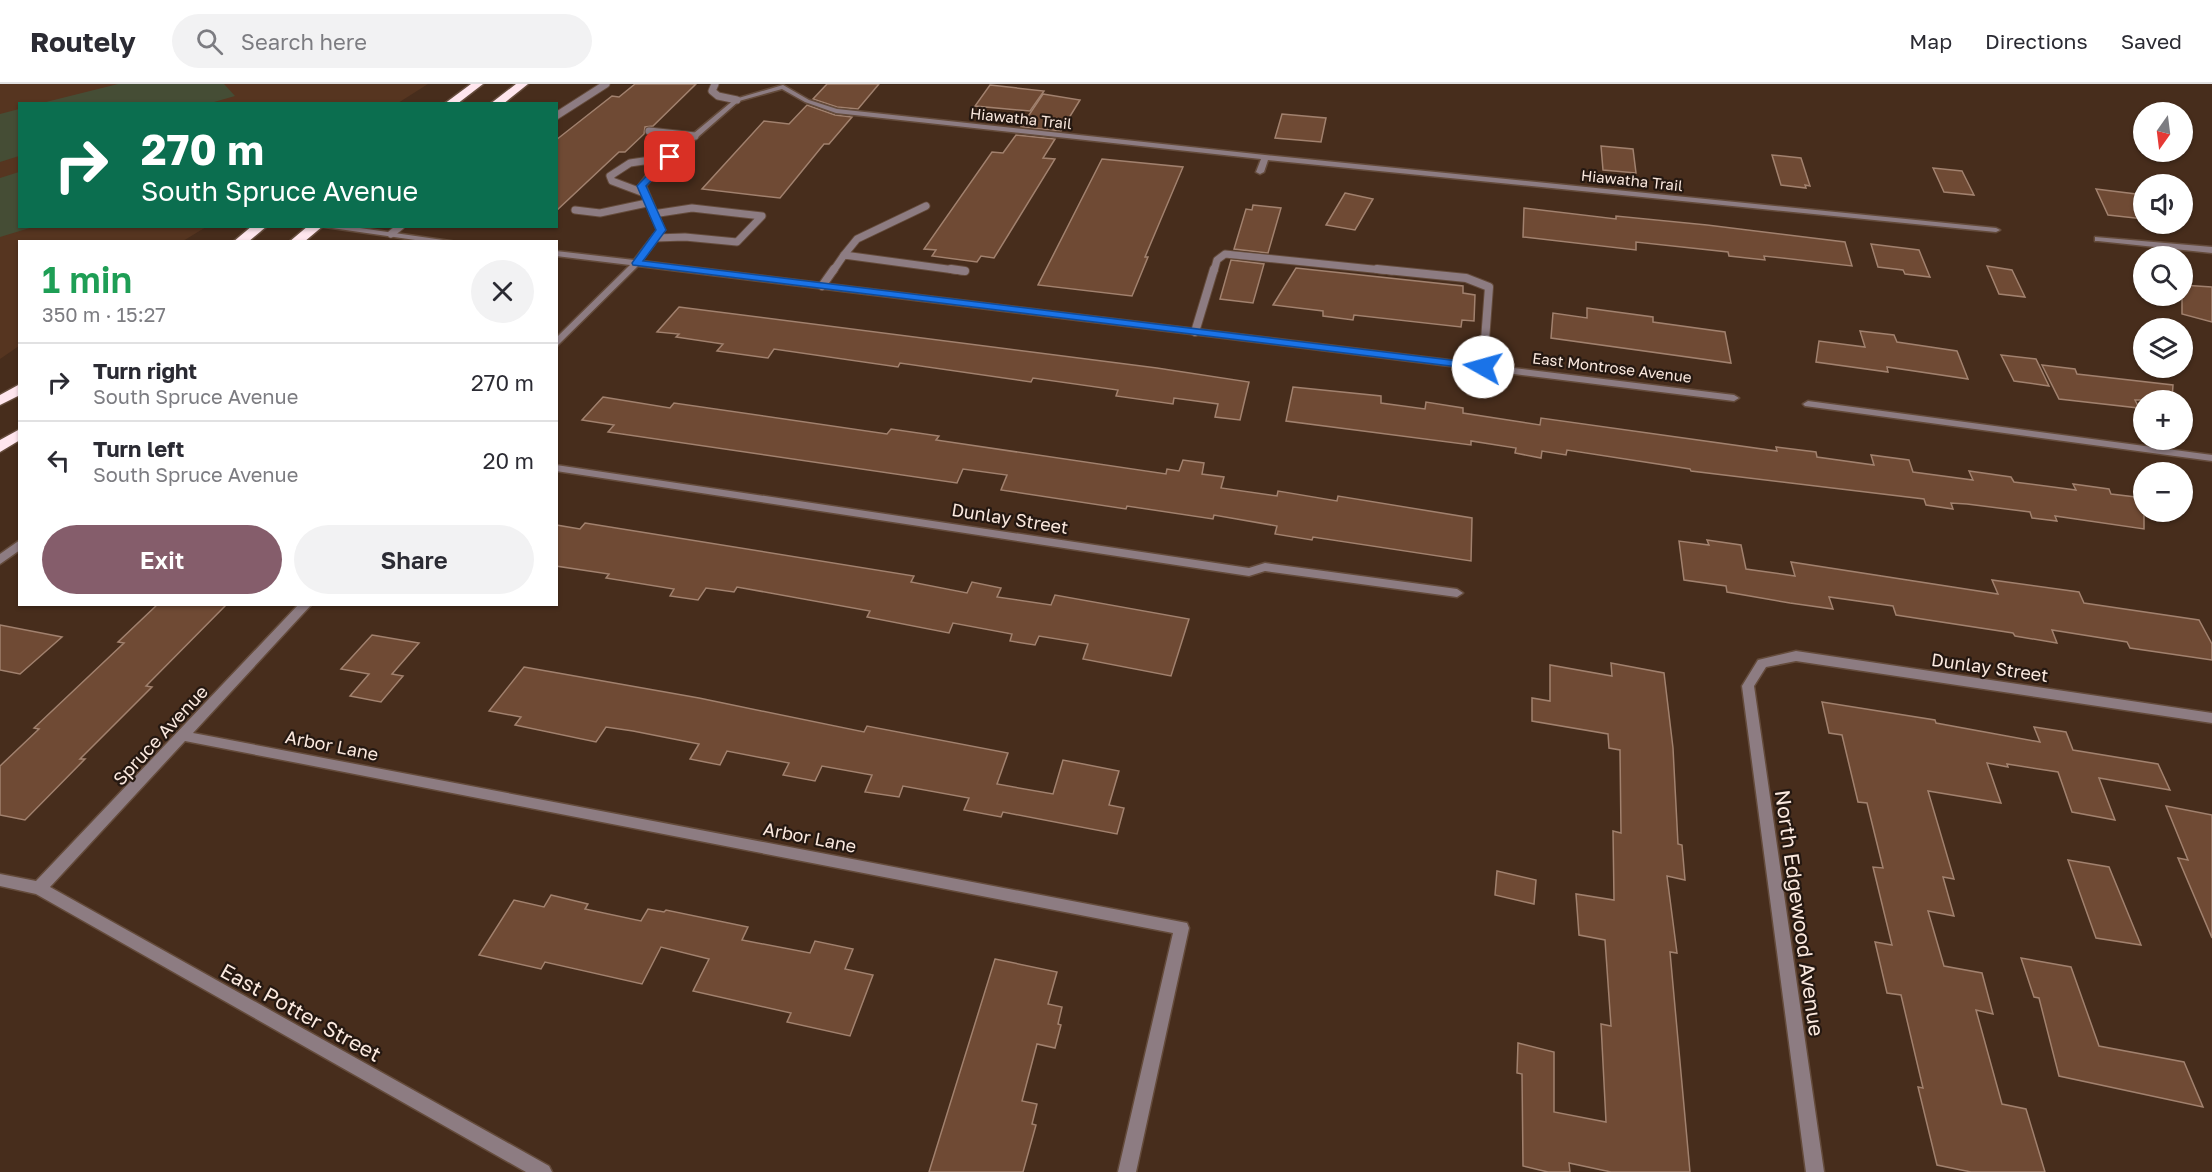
<!DOCTYPE html>
<html lang="en">
<head>
<meta charset="utf-8">
<style>
	body { margin:0; font-family:"Golos Text",sans-serif; background:#f2f2f3; color:#2b2b33; height:100vh; display:flex; flex-direction:column; font-size:22px; white-space:nowrap }
	* { box-sizing:border-box; margin:0 }
	p { font-size:20px; color:#7c7c81 }
	.icon { flex:none; width:33px; height:33px; fill:none; stroke:currentColor; stroke-width:2; stroke-linecap:round; stroke-linejoin:round }
	.map { position:relative; flex:1; overflow:hidden }
	.side { position:absolute; left:18px; top:156px; width:540px; height:366px; display:flex; flex-direction:column; background:#fff; border-radius:0px; box-shadow:0 2px 4px #0004 }
	.side>* { flex:none }
	.hud { position:absolute; left:18px; top:18px; width:540px; height:126px; border-radius:0px; box-shadow:0 2px 4px #0004; background:#0b6e4f; color:#fff; overflow:hidden }
	.needle { width:39px; rotate:194deg }
	.fabs { position:absolute; left:2133px; top:18px; display:grid; gap:12px }
	.fabs a { display:grid; place-items:center; width:60px; height:60px; border-radius:50%; background:#fff; box-shadow:0 2px 4px #0004; font-size:30px }
	.pin { position:absolute; display:grid; place-items:center; width:51px; height:51px; color:#fff; margin:-26px; border-radius:12px; box-shadow:0 3px 9px #0006 }
	.me { position:absolute; width:66px; margin:-33px; rotate:277deg; stroke-linejoin:round; filter:drop-shadow(0 0 4px #0008) }
	.turn { display:flex; align-items:center; gap:21px; height:126px; padding:0 24px; font-size:27px }
	.turn .icon { width:78px; height:78px; stroke-width:2.5 }
	.turn b { display:block; font-size:42px; line-height:51px }
	.round { display:grid; place-items:center; flex:none; width:63px; height:63px; border-radius:32px; background:#f2f2f3 }
	.summary { display:flex; align-items:center; justify-content:space-between; height:102px; padding:0 24px }
	h1 { font-size:36px; font-weight:600; line-height:45px; color:#1e9e55 }
	.action { display:flex; gap:12px; margin-top:auto; padding:12px 24px }
	.action a { flex:1; height:69px; border-radius:36px; background:#855d6b; color:#fff; font-size:24px; font-weight:600; line-height:69px; text-align:center }
	.action a+a { background:#f2f2f3; color:#2b2b33 }
	ul { padding:0; list-style:none }
	li { display:flex; align-items:center; gap:18px; height:78px; padding:0 24px; border-top:2px solid #e1e1e2 }
	li div { flex:1 }
	li b { display:block; font-size:22px }
	li em { font-style:normal }
	header { display:flex; align-items:center; gap:36px; box-sizing:border-box; height:84px; padding:0 30px; background:#fff; border-bottom:2px solid #e1e1e2 }
	header strong { font-size:28px }
	nav { display:flex; gap:33px; margin-inline-start:auto; font-size:21px }
	.search { width:420px; height:54px; background:#f2f2f3; display:flex; align-items:center; gap:15px; box-sizing:border-box; padding:0 21px; border-radius:33px; color:#7c7c81; font-size:22px }
	.map>svg:first-child { display:block }
</style>
</head>
<body>
<header>
<strong>Routely</strong>
<div class="search"><svg class="icon" aria-label="search" viewBox="0 0 24 24"><circle cx="10" cy="10" r="6"/><path d="M15 15l6 6"/></svg>Search here</div>
<nav><a>Map</a><a>Directions</a><a>Saved</a></nav>
</header>
<div class="map">
<svg width="2212" height="1088" viewBox="0 0 2212 1088">
	<rect width="100%" height="100%" fill="#472d1c"/>
	<path fill="#563520" d="M0,0H428L398,19L20,20V142L206,143L183,157L20,158L19,262L0,275Z"/>
	<g fill="#454d35">
		<path d="M118,0H224L235,12L207,20L42,19Z"/>
		<path d="M19,25V72L0,78V30Z"/>
		<path d="M19,88L20,142L33,143L0,153V94Z"/>
	</g>
	<g fill="#6f4a34" stroke="#a1816e" stroke-width="1.5">
		<path d="M635,0H696L653,42L645,43L644,50L625,68H619L556,127V56L612,12L619,13Z"/>
		<path d="M827,0H879L858,25L837,23L813,15Z"/>
		<path d="M990,1L1044,7L1030,27L975,22Z"/>
		<path d="M1043,10L1080,16L1061,47L1021,43Z"/>
		<path d="M807,21L835,31L852,33L829,60H824L780,114L702,105L764,37L789,40Z"/>
		<path d="M1282,30L1326,34L1321,58L1275,54Z"/>
		<path d="M1016,51L1055,55L1043,74L1055,75L994,174L981,172L977,178L932,172L936,166L924,165L992,68L1003,69Z"/>
		<path d="M1601,62L1633,65L1636,89L1603,86Z"/>
		<path d="M1772,71L1801,74L1810,102L1805,101L1806,104L1781,101Z"/>
		<path d="M1102,75L1183,83L1145,173H1148L1132,212L1038,201Z"/>
		<path d="M1933,84L1962,87L1974,111L1944,108Z"/>
		<path d="M2096,105L2144,111V135L2108,131Z"/>
		<path d="M1345,109L1373,115L1355,146L1326,141Z"/>
		<path d="M1253,121L1281,124L1268,169L1234,165L1246,125L1252,126Z"/>
		<path d="M1524,124L1616,135V132L1707,141L1845,158L1852,182L1764,172L1765,176L1729,172L1728,168L1636,158V166L1523,153Z"/>
		<path d="M1871,160L1919,166L1930,193L1905,190L1903,186L1878,183Z"/>
		<path d="M1231,176L1264,180L1253,219L1220,215Z"/>
		<path d="M1987,182L2012,186L2025,213L1999,210Z"/>
		<path d="M1296,184L1463,202V209L1475,211L1474,237L1462,236L1461,243L1354,231L1353,236L1323,232V227L1273,221Z"/>
		<path d="M2182,201L2212,203V238L2182,230Z"/>
		<path d="M679,223L1157,284L1249,298L1240,336L1215,333L1218,320L1174,314L1173,320L1116,312L1118,306L1033,294L1031,298L900,279L898,283L774,265L768,274L717,267L723,260L676,253L679,250L657,248Z"/>
		<path d="M1587,224L1653,233V238L1725,248L1731,279L1551,254L1553,229L1587,234Z"/>
		<path d="M1860,247L1894,251L1897,258L1957,267L1968,295L1887,283L1888,288L1816,278L1819,257L1865,263Z"/>
		<path d="M2001,271L2036,275L2049,302L2014,297Z"/>
		<path d="M2042,281L2075,285L2077,290L2173,301L2172,316H2135L2139,324L2059,315Z"/>
		<path d="M1293,303L1381,312V319L1425,325L1426,318L1463,324V329L1540,341L1541,334L1777,367L1776,363L1816,368L1817,373L1874,381L1871,371L1909,376L1913,388L1973,396L1969,387L2011,393L2014,398L2076,406L2073,400L2109,405L2111,410L2144,414V445L2055,432L2057,437L2032,434L2030,428L1967,420L1951,419L1953,425L1926,421L1924,415L1691,387L1690,385L1567,366L1566,371L1542,367L1541,374L1515,369L1516,364L1471,357V361L1286,337Z"/>
		<path d="M603,313L670,324L674,319L887,350L891,345L939,352L936,356L1166,390L1167,385L1179,387L1183,376L1204,379L1202,390L1224,393L1221,404L1277,412L1278,407L1337,417L1338,412L1472,434L1471,477L1313,453L1312,456L1275,450L1277,442L1214,431L1213,435L1127,422L1126,425L1001,406L1007,391L963,385L957,399L608,348L614,341L582,336Z"/>
		<path d="M585,439L914,492L911,498L967,509L972,498L1001,504L997,513L1051,521L1055,511L1189,535L1171,592L1083,575L1088,560L1039,552L1035,561L1010,557L1012,550L953,539L949,549L867,533L870,527L737,503L734,508L706,504L698,516L670,512L674,505L606,494L609,490L556,482V441L580,445Z"/>
		<path d="M1707,456L1741,461L1746,485L1795,492L1791,478L1998,510L1992,496L2079,508L2084,519L2199,536L2212,560V576L2130,564L2127,558L2052,546L2057,559L2015,552L2013,549L1896,531L1893,522L1829,513L1833,525L1790,519L1727,508L1726,502L1684,496L1679,457L1709,461Z"/>
		<path d="M158,520H227L146,602L152,603L80,675H85L25,736L0,731V682L39,645L34,644L124,559L118,558Z"/>
		<path d="M0,541L62,553L20,590L0,586Z"/>
		<path d="M372,551L419,559L392,590L403,592L381,618L350,612L369,590L341,585Z"/>
		<path d="M1611,579L1664,589L1673,664L1678,760L1682,761L1685,796L1667,792L1677,869L1670,868L1690,1088H1611L1569,1079L1570,1088H1548L1523,1082L1522,990L1517,989L1518,959L1554,968V1028L1606,1038L1601,940L1611,942L1605,856L1579,851L1576,810L1614,816L1613,747L1621,749L1620,666L1609,664L1608,650L1532,637V614L1550,617V581L1612,592Z"/>
		<path d="M524,583L699,614L864,648L867,642L1008,669L997,700L1053,710L1063,676L1119,687L1109,721L1124,724L1117,750L1003,728L1001,733L964,726L969,714L903,702L899,713L865,708L872,691L822,682L815,697L783,691L789,679L727,667L720,681L690,675L699,660L633,647L606,643L596,658L515,641L521,633L489,627Z"/>
		<path d="M1822,618L1935,636L1936,639L2040,658L2034,643L2066,648L2073,666L2158,680L2170,706L2099,694L2115,736L2072,728L2058,688L2007,680L2008,683L1987,679L2001,719L1928,707L1954,795L1943,793L1954,832L1928,827L1944,882L1982,889L1993,930L1976,926L2002,1020L2026,1025L2045,1088H1971L1937,1081L1918,1003L1923,1004L1901,911L1887,909L1875,858L1892,861L1873,783L1883,784L1867,719L1858,718L1842,651L1829,649Z"/>
		<path d="M2166,722L2212,731V854L2178,774L2188,776Z"/>
		<path d="M2068,776L2109,783L2141,861L2096,854Z"/>
		<path d="M1497,787L1536,796L1534,820L1495,811Z"/>
		<path d="M551,811L588,820L585,825L641,837L648,825L664,828L666,826L748,843L742,856L810,869L815,857L853,865L845,885L873,891L850,952L787,938L791,929L693,907L709,875L661,863L642,900L545,878L541,885L479,871L514,816L544,823Z"/>
		<path d="M2021,874L2071,883L2099,962L2184,978L2203,1023L2059,992L2039,914L2034,913Z"/>
		<path d="M995,875L1057,888L1048,920L1062,923L1058,940L1061,941L1055,964L1037,960L1022,1017L1037,1020L1032,1040L1036,1041L1023,1088H929Z"/>
	</g>
	<g fill="none" stroke-linecap="round" stroke-linejoin="round">
		<defs>
			<g id="lane-far1">
				<path d="M715,0L712,7L718,12L737,16"/>
				<path d="M556,32L606,0"/>
				<path d="M649,47L695,52"/>
				<path d="M644,109L612,97L610,92L630,79L671,73"/>
				<path d="M575,126L600,129L647,119"/>
				<path d="M653,130L692,124L762,132L737,158L685,153L655,154"/>
				<path d="M391,150L401,142"/>
				<path d="M844,171L857,155L926,122"/>
				<path d="M833,187L844,171L962,187"/>
				<path d="M1214,187L1217,176L1225,170L1392,187"/>
			</g>
			<g id="lane">
				<path d="M951,185L965,187"/>
				<path d="M1377,185L1466,194L1489,203L1483,283"/>
				<path d="M822,202L834,185"/>
				<path d="M1195,248L1214,185"/>
			</g>
			<g id="street">
				<path d="M783,1L809,16L837,25L1265,71L1996,144L2000,146L1996,148L1268,76L1264,88L1260,90L1256,88L1261,75L836,29L805,18L782,5L739,17L658,88L646,102L665,146L642,177L1734,311L1739,314L1734,317L638,182L556,263V254L630,181L556,172V167L634,176L657,146L638,102L652,84L735,15Z"/>
				<path d="M318,142H346L457,158H429Z"/>
				<path d="M2095,153L2212,163V169L2098,157H2095Z"/>
				<path d="M1808,317L2212,371V377L1805,322L1803,320Z"/>
				<path d="M556,381L1249,484L1265,479L1457,505L1463,509L1457,513L1265,487L1249,492L556,387Z"/>
				<path d="M20,456V466L0,480V470Z"/>
				<path d="M299,520H312L193,649L1187,839L1189,844L1136,1088H1118L1173,849L185,657L50,803L549,1082L552,1088H526L36,810L0,802V790L36,797Z"/>
				<path d="M1796,567L2212,629V639L1796,577L1766,583L1754,602L1824,1088H1806L1742,602L1758,576Z"/>
			</g>
			<g id="highway">
				<path d="M471,0H483L457,20H444Z"/>
				<path d="M516,0H528L503,20H490Z"/>
				<path d="M252,142H267L248,158H233Z"/>
				<path d="M308,142H323L304,158H289Z"/>
				<path d="M20,300V311L0,321V311Z"/>
				<path d="M20,345V356L0,368V356Z"/>
			</g>
		</defs>
		<use href="#lane-far1" stroke="#644b3b" stroke-width="9"/>
		<use href="#lane" stroke="#644b3b" stroke-width="10"/>
		<use href="#street" stroke="#644b3b" stroke-width="3"/>
		<use href="#highway" stroke="#644b3b" stroke-width="3"/>
		<use href="#lane-far1" stroke="#8d7c82" stroke-width="7"/>
		<use href="#lane" stroke="#8d7c82" stroke-width="8"/>
		<use href="#street" fill="#8d7c82" fill-rule="evenodd"/>
		<use href="#highway" fill="#ffe6ee" fill-rule="evenodd"/>
	</g>
	<path fill="#1a73e8" stroke="#114b97" stroke-width="1.5" d="M667,71L675,73L646,102L666,146L643,177L1483,280L1488,283L1483,286L633,181L632,179L656,146L637,102Z"/>
	<g text-anchor="middle" dominant-baseline="central" stroke-width="4.5" stroke-linejoin="round" paint-order="stroke">
		<g font-size="15" fill="#fbe9df" stroke="#251811">
			<text transform="translate(1021 34) rotate(6)">Hiawatha Trail</text>
			<text transform="translate(1632 96) rotate(6)">Hiawatha Trail</text>
			<text transform="translate(1612 283) rotate(7)">East Montrose Avenue</text>
		</g>
		<g font-size="18" fill="#fbe9df" stroke="#251811">
			<text transform="translate(1010 434) rotate(9)">Dunlay Street</text>
			<text transform="translate(1990 583) rotate(8)">Dunlay Street</text>
			<text transform="translate(160 651) rotate(-47)">Spruce Avenue</text>
			<text transform="translate(332 661) rotate(11)">Arbor Lane</text>
			<text transform="translate(810 753) rotate(11)">Arbor Lane</text>
		</g>
		<g font-size="21" fill="#fbe9df" stroke="#251811">
			<text transform="translate(1800 829) rotate(82)">North Edgewood Avenue</text>
			<text transform="translate(301 928) rotate(29)">East Potter Street</text>
		</g>
	</g>
</svg>
<div class="fabs">
<a><svg class="needle" viewBox="-14 -14 28 28"><path d="M0-13l5 13h-10z" fill="#e53935"/><path d="M0 13l5-13h-10z" fill="#7c7c81"/></svg></a>
<a><svg class="icon" aria-label="sound" viewBox="0 0 24 24"><path d="M4 9h4l5-4v14l-5-4H4zM17 9q2 3 0 6"/></svg></a>
<a><svg class="icon" aria-label="search" viewBox="0 0 24 24"><circle cx="10" cy="10" r="6"/><path d="M15 15l6 6"/></svg></a>
<a><svg class="icon" aria-label="layers" viewBox="0 0 24 24"><path d="M12 4l9 5-9 5-9-5zM3 14l9 5 9-5"/></svg></a>
<a>+</a>
<a>−</a>
</div>
<div class="pin" style="left:670px;top:73px;background:#d93025"><svg class="icon" aria-label="arrive" viewBox="0 0 24 24"><path d="M6 21V4h12l-3 4 3 4H6"/></svg></div>
<svg class="me" style="left:1483px;top:283px" viewBox="-20 -20 40 40"><circle r="19" fill="#fff"/><path d="M0-13L10 11 0 6-10 11z" fill="#1a73e8"/></svg>
<div class="hud">
<div class="turn"><svg class="icon" aria-label="right" viewBox="0 0 24 24"><path d="M7 20v-9h11M14 6l5 5-5 5"/></svg><div><b>270 m</b>South Spruce Avenue</div></div>
</div>
<section class="side">
<div class="summary"><div><h1>1 min</h1><p>350 m · 15:27</p></div><a class="round"><svg class="icon" aria-label="close" viewBox="0 0 24 24"><path d="M6 6l12 12M18 6L6 18"/></svg></a></div>
<ul>
<li><svg class="icon" aria-label="right" viewBox="0 0 24 24"><path d="M7 20v-9h11M14 6l5 5-5 5"/></svg><div><b>Turn right</b><p>South Spruce Avenue</p></div><em>270 m</em></li>
<li><svg class="icon" aria-label="left" viewBox="0 0 24 24"><path d="M17 20v-9H6M10 6l-5 5 5 5"/></svg><div><b>Turn left</b><p>South Spruce Avenue</p></div><em>20 m</em></li>
</ul>
<div class="action"><a>Exit</a><a>Share</a></div>
</section>
</div>
</body>
</html>
